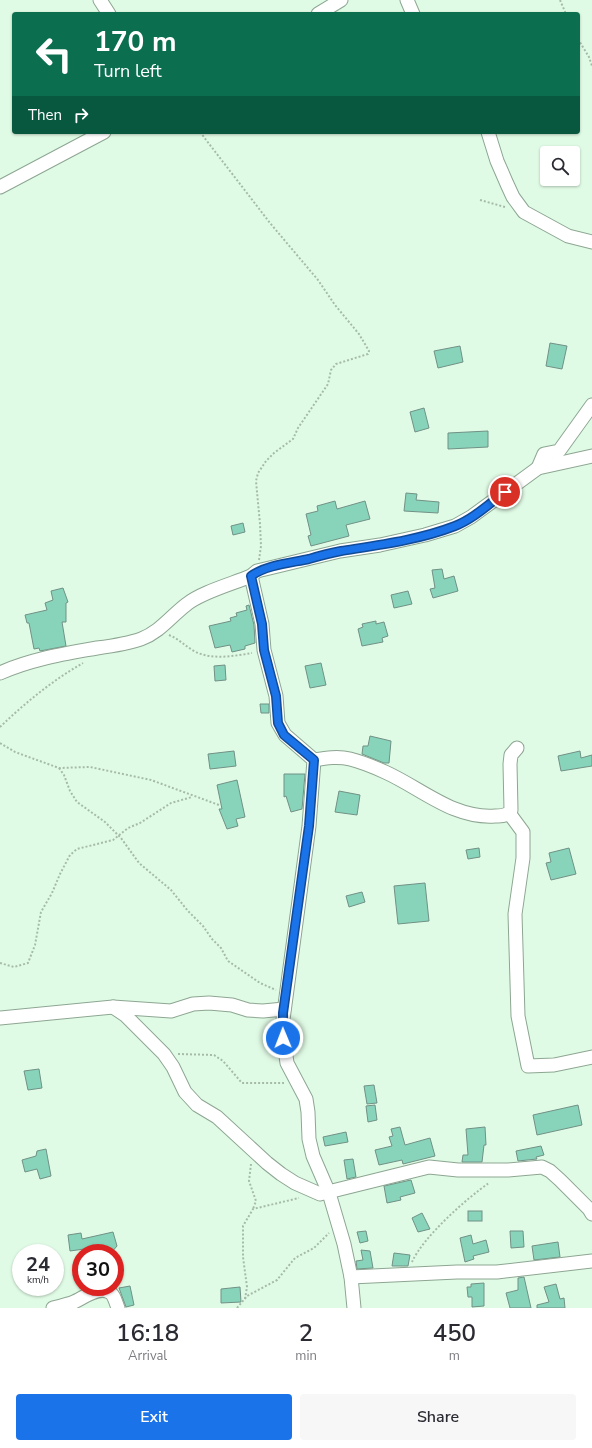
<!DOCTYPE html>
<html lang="en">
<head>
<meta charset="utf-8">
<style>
	body { margin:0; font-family:"Nunito Sans",sans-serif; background:#f7f7f7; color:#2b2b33; height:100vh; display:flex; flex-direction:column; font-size:15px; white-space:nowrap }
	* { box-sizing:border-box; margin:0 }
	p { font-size:13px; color:#7c7c81 }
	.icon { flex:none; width:22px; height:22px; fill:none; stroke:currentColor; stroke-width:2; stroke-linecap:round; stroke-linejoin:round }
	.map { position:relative; height:1308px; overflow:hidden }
	.sheet { display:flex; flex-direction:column; background:#fff; flex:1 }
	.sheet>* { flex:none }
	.top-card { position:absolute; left:12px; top:12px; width:568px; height:122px; border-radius:4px; box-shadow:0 1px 3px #0004; background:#0b6e4f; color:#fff; overflow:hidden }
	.tools { position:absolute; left:540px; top:146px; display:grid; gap:8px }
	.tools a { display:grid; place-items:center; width:40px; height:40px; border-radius:4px; background:#fff; box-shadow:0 1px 3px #0004; font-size:20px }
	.speed { position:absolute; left:12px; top:1244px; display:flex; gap:8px; font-size:20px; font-weight:700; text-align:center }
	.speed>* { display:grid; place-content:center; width:52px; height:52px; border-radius:50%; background:#fff; box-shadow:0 1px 3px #0004; line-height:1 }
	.speed small { font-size:10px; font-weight:400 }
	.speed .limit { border:6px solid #d22; background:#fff; color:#111 }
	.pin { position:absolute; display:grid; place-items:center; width:34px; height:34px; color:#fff; margin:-17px; border:2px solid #fff; border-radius:50%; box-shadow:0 1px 4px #0007 }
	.me { position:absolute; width:44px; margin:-22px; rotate:359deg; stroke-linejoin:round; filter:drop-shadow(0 0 3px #0008) }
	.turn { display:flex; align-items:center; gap:14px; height:84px; padding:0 16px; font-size:18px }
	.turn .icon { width:52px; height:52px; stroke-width:2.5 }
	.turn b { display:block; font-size:28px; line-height:34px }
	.then { display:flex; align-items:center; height:38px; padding:0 16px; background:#0003; gap:8px; font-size:15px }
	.eta { display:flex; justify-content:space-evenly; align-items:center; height:68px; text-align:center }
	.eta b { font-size:24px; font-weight:600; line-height:28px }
	.primary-button { display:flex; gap:8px; margin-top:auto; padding:8px 16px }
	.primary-button a { flex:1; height:46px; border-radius:4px; background:#1a73e8; color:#fff; font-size:16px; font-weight:600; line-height:46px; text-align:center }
	.primary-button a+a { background:#f7f7f7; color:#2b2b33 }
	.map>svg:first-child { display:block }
</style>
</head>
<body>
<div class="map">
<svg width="592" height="1308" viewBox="0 0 592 1308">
	<rect width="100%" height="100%" fill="#e0fbe5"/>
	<g fill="#87d4bb" stroke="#719186">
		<path d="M550,343L567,346L562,369L546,366Z"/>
		<path d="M460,346L463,362L438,368L434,351Z"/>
		<path d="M424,408L429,428L415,432L410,412Z"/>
		<path d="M488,431V447L448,449V433Z"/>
		<path d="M406,493L417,494L416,500L439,502L438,513L404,511Z"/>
		<path d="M335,501L337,509L365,501L370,519L346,525L349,536L311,546L308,536L311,535L306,514L318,511L317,506Z"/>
		<path d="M243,523L245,532L233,535L231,526Z"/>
		<path d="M442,569L444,579L454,576L458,591L433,598L430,589L435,588L432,570Z"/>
		<path d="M63,588L68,602L66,603V622H62L66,646L40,651L39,648L34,649L29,623H27L25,615L47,610L45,603L53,600L51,591Z"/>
		<path d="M408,591L412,604L394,608L391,595Z"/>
		<path d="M249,605L254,625L255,643L245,646V649L232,652L230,645L215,648L209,626L231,621L230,618L237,616L236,613L247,610L246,606Z"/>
		<path d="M376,621V624L384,622L388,636L382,638L383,642L362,646L358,629L363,627L362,624Z"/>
		<path d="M321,663L326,685L310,688L305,666Z"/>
		<path d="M225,665L226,680L215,681L214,666Z"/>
		<path d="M260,704H269V713H261Z"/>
		<path d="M370,736L391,741L389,763H384L362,754L363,746H368Z"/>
		<path d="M234,751L236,766L210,769L208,754Z"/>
		<path d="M580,751L581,758L592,755V766L561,771L558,756Z"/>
		<path d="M284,774H305L302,809L291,812L286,796L284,797Z"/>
		<path d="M237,780L245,817L236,819L238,826L227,829L219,809H222L217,785Z"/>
		<path d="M339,791L360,795L357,815L335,812Z"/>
		<path d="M479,848L480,857L468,859L466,850Z"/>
		<path d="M569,848L576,874L551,880L546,863L551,862L549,853Z"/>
		<path d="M425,883L429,921L398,924L394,886Z"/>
		<path d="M362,892L365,902L349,907L346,896Z"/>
		<path d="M39,1069L42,1088L28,1090L24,1071Z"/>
		<path d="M374,1085L377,1103L367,1104L364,1086Z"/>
		<path d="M375,1105L377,1120L368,1122L366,1106Z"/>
		<path d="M578,1105L582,1125L537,1135L533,1115Z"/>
		<path d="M400,1127L405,1145L430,1138L435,1156L403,1164L402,1160L379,1165L375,1150L392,1146L389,1137L393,1136L391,1129Z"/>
		<path d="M485,1127L486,1145H484L482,1162H462L463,1155H468L466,1129Z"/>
		<path d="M346,1132L348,1142L325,1146L323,1137Z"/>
		<path d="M541,1146L544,1155L536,1157L537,1159L518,1161L516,1151Z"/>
		<path d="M46,1149L51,1176L40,1179L37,1169L25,1172L22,1160L36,1156L37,1151Z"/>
		<path d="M353,1159L356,1177L347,1179L344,1160Z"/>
		<path d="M411,1180L415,1193L400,1197L401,1200L387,1203L384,1186Z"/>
		<rect x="468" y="1211" width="14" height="10"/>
		<path d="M422,1213L430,1229L418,1232L412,1218Z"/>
		<path d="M366,1231L368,1241L360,1243L357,1232Z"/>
		<path d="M510,1231H523L524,1247L511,1248Z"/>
		<path d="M113,1232L117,1246L111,1253H100L99,1247L70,1251L68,1235L81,1233L82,1239Z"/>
		<path d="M471,1235L473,1244L486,1240L489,1252L473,1256L474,1259L465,1262L460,1238Z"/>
		<path d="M558,1242L560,1257L534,1260L532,1246Z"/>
		<path d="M361,1250L370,1251L373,1268L357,1269L356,1261L363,1260Z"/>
		<path d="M394,1253L410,1255L408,1266H392Z"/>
		<path d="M524,1277L531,1308H510L506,1293L518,1290V1278Z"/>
		<path d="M484,1283V1306L472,1307V1297H468L467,1287H471V1284Z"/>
		<path d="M556,1284L560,1299L564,1298L565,1308H537V1305L549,1302L544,1287Z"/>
		<path d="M130,1286L134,1305L126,1307L119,1288Z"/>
		<path d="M240,1287L241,1302L221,1303V1289Z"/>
	</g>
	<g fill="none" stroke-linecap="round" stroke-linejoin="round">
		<defs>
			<g id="minor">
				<path d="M100,0L109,14"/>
				<path d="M407,0L413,14"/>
				<path d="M318,14L341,0"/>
				<path d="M488,132L497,161L507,184L513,197L524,212L568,236L592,242"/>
				<path d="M0,187L104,132"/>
				<path d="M538,468L544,454L559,451L592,405"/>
				<path d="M251,576L262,624L264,650L276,696L278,723L285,735L314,760L309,826L282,1027L287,1063L306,1099L308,1112L309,1139L313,1156L329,1193L344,1244L351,1277L354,1308"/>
				<path d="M0,673C31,659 64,654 97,648C112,646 127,644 141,639C160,632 171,616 187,604C202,592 232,584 251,576L257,571L340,551L380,545L425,535L455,526L471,517L538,468L592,456"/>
				<path d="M314,760C326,758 338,756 350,759C362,762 374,767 385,772C421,788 453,819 495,816C501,816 508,816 511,810L510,764L511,755L517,748"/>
				<path d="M509,813L523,832V858L515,914L518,1016L528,1066L554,1065L592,1057"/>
				<path d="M113,1007L125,1015L164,1054L173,1067L185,1092L197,1105L217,1117L267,1163L281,1174L295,1183L320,1194L429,1167L458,1170H508L542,1167L550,1171L560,1180L589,1209L592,1214"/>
				<path d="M0,1018L113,1007L171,1011L193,1004L209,1003L232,1005L248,1010L263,1011L284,1009"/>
				<path d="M351,1277L457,1272H497L592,1261"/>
				<path d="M53,1308C60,1306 67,1305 74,1302C83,1298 98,1286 109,1292C114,1294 116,1303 118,1308"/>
			</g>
		</defs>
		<use href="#minor" stroke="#8da692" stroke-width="15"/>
		<g stroke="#a5bba9" stroke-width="2" stroke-dasharray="2 2" stroke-linecap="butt">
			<path d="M560,0L566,14"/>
			<path d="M578,39L589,57L592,66"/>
			<path d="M200,132L270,223L318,280L335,305L359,334L369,351L368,354L336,364L331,370L328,384L298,428L293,439L274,453L266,461L258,473L256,481L260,524L261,546L259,560"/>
			<path d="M480,200L505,207"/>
			<path d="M169,635C179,639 186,647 196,652C212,660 235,656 252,653"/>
			<path d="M0,727C25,703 53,680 83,663"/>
			<path d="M0,743L15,752L59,768L90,767L151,780L219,805"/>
			<path d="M59,768L64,775L70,791L77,802L105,822L121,838L139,863L171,890L188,911L203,926L212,939L221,948L228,961L260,983L276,990"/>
			<path d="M0,963L14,967L28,963L35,945L41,912L52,893L60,874L70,855L77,849L113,840L128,828L140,823L171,803L192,797"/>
			<path d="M178,1054L214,1055L223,1061L242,1083H284"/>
			<path d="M251,1164L249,1181L256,1201L253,1209"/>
			<path d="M412,1262C423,1237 467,1198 489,1183"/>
			<path d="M245,1299L247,1287L243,1257V1226L253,1209L299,1198"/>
			<path d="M237,1308L247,1296L277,1280L295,1258L314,1248L329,1233"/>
		</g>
		<use href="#minor" stroke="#fff" stroke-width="13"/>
	</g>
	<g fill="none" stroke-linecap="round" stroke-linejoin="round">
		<defs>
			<path id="route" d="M283,1038V1013L309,826L314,760L284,735L278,723L276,696L264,650L262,624L251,576C266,565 290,563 309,559C319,556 330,553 341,551C379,545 419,540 455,526C473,519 489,504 505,492"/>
		</defs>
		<use href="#route" stroke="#114b97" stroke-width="10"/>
		<use href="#route" stroke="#1a73e8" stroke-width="7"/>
	</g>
</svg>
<div class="tools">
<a><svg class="icon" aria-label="search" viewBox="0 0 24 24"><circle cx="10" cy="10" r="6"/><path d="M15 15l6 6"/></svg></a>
</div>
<div class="speed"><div>24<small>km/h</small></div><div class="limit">30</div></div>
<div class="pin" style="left:505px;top:492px;background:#d93025"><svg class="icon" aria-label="arrive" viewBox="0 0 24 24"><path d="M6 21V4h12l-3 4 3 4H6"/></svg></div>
<svg class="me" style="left:283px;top:1038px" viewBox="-20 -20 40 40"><circle r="17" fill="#1a73e8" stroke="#fff" stroke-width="3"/><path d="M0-11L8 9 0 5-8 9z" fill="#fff"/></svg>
<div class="top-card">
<div class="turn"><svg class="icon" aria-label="left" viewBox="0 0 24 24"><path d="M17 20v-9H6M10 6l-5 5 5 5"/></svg><div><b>170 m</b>Turn left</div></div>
<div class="then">Then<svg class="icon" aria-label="right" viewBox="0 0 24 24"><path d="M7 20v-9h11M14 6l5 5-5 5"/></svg></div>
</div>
</div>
<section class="sheet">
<div class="eta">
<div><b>16:18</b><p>Arrival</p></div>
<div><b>2</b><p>min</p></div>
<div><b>450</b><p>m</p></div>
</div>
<div class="primary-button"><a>Exit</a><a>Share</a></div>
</section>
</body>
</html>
